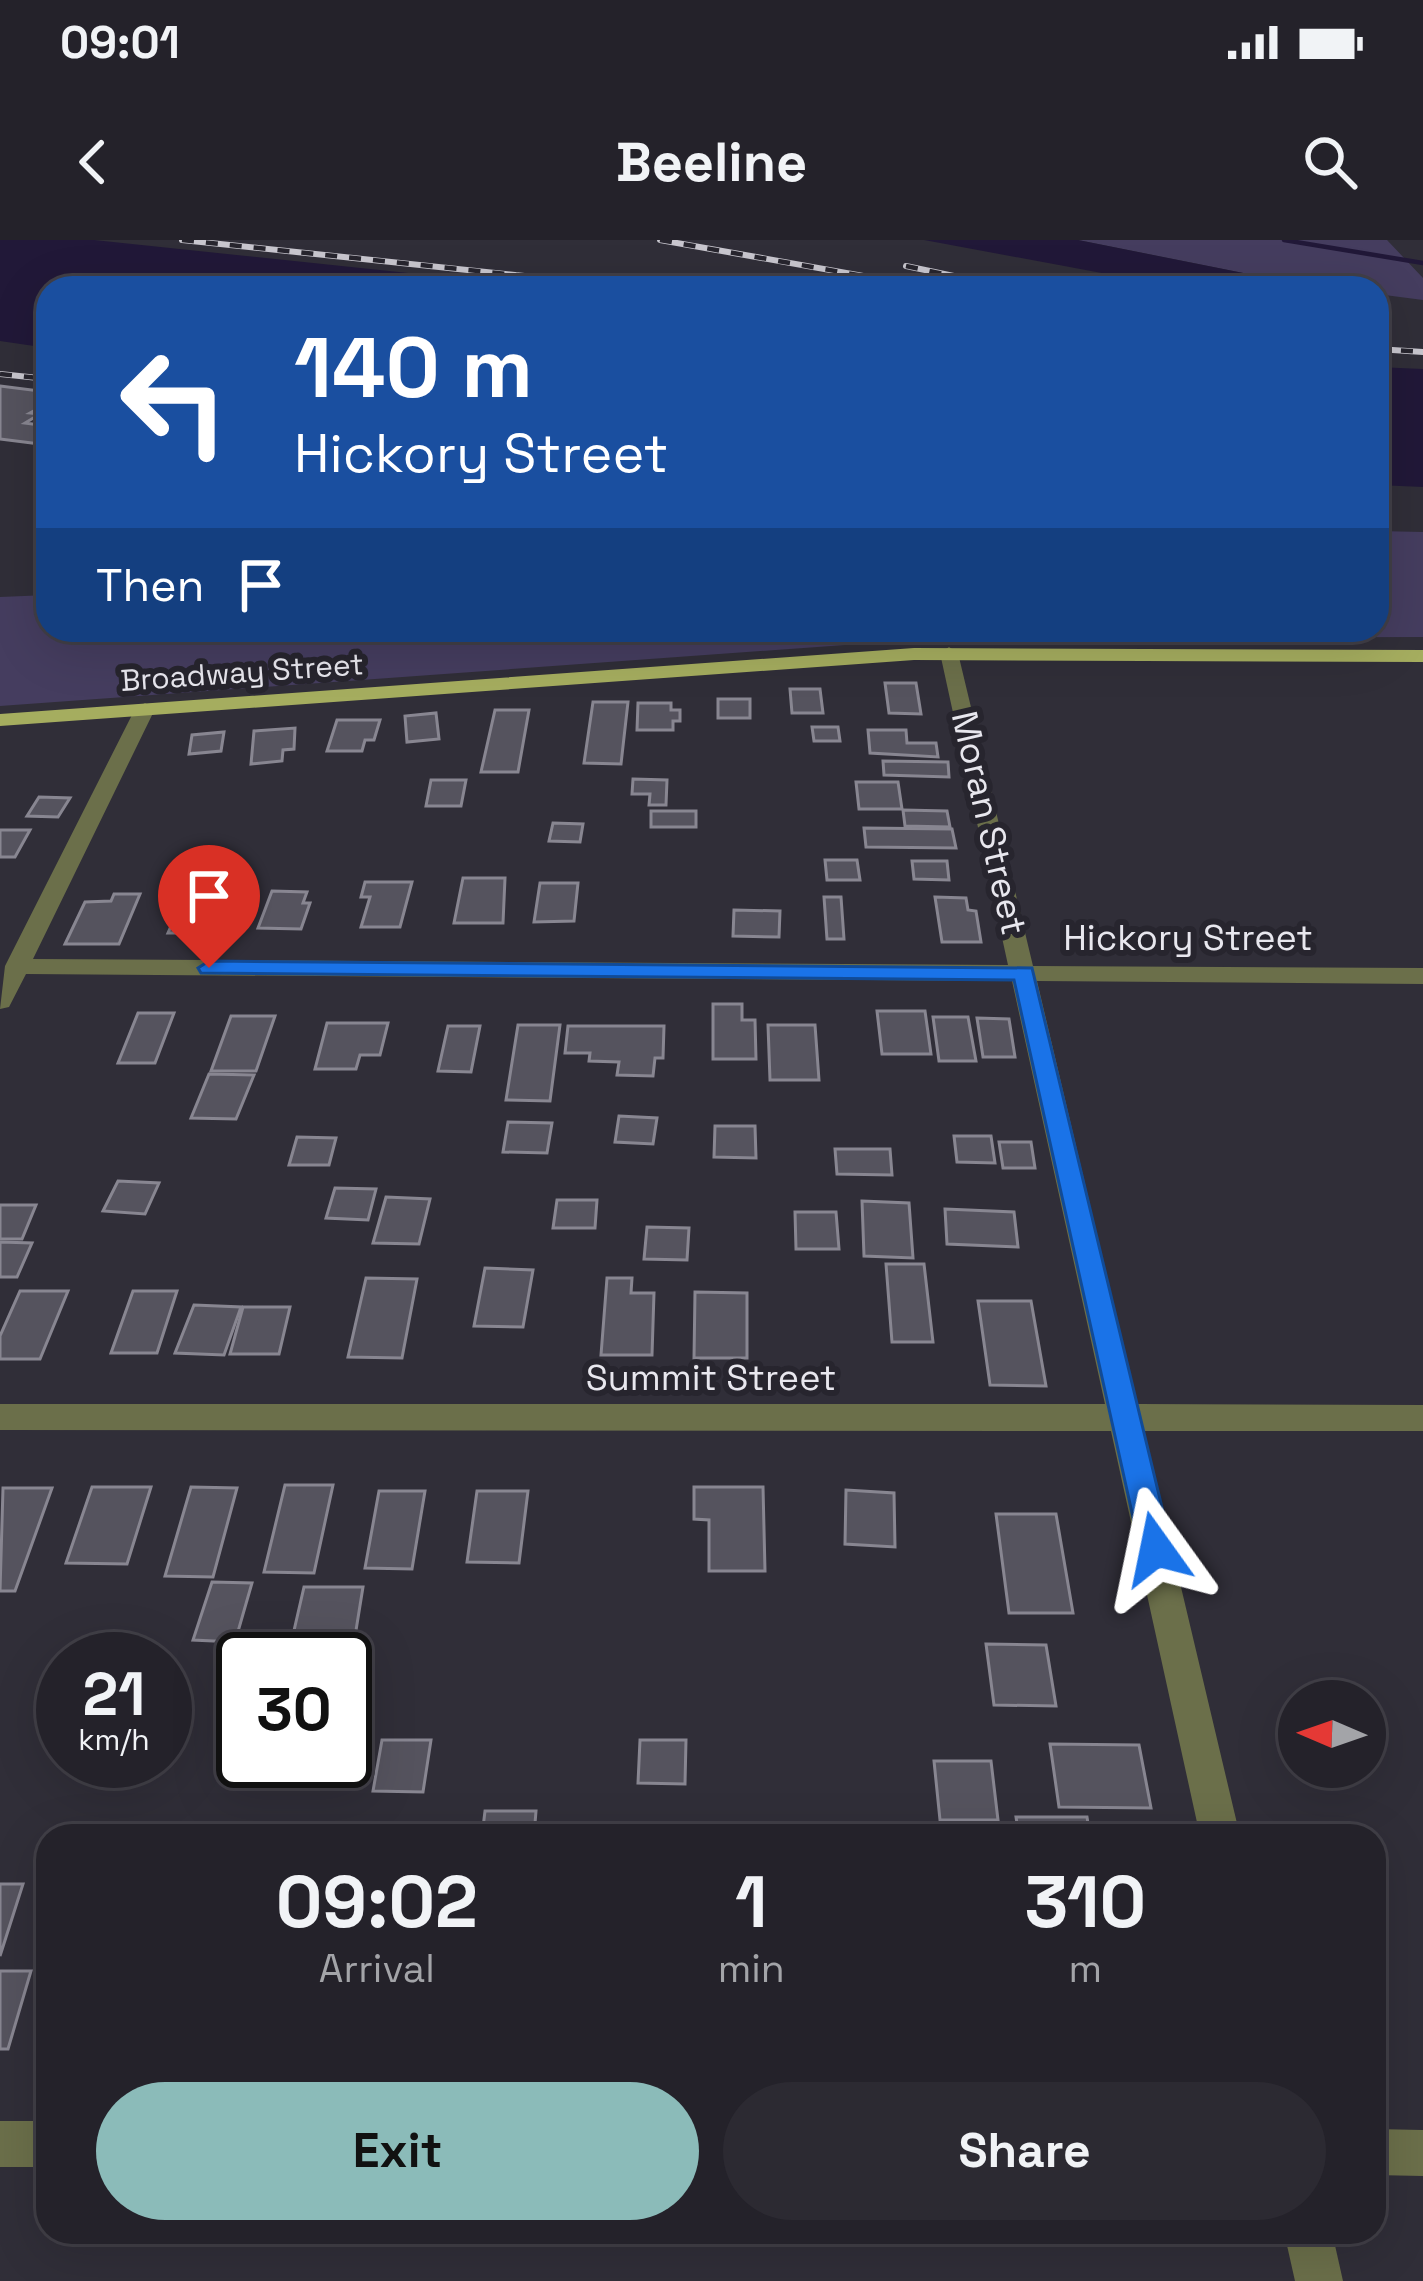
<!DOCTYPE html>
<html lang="en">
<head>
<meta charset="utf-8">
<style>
	body { margin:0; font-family:"Space Grotesk",sans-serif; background:#2c2a32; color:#f1f3f6; height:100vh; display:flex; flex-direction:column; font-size:45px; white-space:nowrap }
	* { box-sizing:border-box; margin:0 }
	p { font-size:39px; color:#a3a4a8 }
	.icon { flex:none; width:66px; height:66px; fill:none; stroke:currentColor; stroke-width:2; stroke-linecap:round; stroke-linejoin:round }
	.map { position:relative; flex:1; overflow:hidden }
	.sheet { position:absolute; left:36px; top:1584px; width:1350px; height:420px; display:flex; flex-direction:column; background:#24222a; border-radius:36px; box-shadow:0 12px 48px #0002,0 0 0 3px #413f47 }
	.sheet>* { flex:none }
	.banner { position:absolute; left:36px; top:36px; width:1353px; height:366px; border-radius:36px; box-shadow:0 12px 48px #0002,0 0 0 3px #413f47; background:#1a4fa0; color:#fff; overflow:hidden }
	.needle { width:78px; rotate:272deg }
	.controls { position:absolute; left:1278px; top:1440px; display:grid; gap:24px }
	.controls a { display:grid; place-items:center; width:108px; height:108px; border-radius:50%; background:#24222a; box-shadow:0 12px 48px #0002,0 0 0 3px #413f47; font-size:60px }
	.speed { position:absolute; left:36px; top:1392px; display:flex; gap:24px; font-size:60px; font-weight:700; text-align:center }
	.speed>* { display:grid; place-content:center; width:156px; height:156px; border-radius:50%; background:#24222a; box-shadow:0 12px 48px #0002,0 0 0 3px #413f47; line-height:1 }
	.speed small { font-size:30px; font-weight:400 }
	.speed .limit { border:6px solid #111; border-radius:18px; background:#fff; color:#111 }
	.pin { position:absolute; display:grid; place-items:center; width:102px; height:102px; color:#fff; margin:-123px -51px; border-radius:50% 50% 50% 0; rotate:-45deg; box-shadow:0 0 12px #0007 }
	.pin .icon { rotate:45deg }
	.me { position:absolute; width:132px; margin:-66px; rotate:348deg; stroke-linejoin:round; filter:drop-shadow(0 0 9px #0008) }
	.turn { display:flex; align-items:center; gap:42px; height:252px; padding:0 60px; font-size:54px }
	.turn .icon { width:156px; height:156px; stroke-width:2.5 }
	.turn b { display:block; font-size:84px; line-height:102px }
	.then { display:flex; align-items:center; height:114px; padding:0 60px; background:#0003; gap:24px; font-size:45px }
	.eta { display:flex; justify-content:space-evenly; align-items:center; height:204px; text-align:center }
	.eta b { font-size:72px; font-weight:700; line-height:84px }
	.cta { display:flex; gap:24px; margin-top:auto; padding:24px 60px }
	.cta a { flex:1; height:138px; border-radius:72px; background:#8bbbb9; color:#111; font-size:48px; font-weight:700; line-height:138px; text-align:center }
	.cta a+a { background:#2c2a32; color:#f1f3f6 }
	.status { display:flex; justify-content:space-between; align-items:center; height:84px; padding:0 60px; background:#24222a; direction:ltr }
	.status svg { height:33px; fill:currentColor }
	header { display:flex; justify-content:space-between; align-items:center; height:156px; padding:0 60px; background:#24222a; font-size:54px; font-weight:700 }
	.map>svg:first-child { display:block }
</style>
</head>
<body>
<div class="status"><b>09:01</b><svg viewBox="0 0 49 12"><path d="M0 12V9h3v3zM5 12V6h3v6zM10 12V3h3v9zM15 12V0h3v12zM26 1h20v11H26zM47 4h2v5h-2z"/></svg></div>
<header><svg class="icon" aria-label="back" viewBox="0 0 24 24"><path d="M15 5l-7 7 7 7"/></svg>Beeline<svg class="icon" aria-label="search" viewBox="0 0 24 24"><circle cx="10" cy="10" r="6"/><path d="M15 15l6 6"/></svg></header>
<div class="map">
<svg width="1423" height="2041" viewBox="0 0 1423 2041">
	<rect width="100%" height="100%" fill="#302e38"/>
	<g fill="#453d5f">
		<path d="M1078,0H1387L1423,38V60L1377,54V48H1318Z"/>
		<path d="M1377,291L1423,292V397L928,399L0,466V357L48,355V390H1377Z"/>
	</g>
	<g fill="#211838">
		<path d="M0,0H94L550,48H48V108L0,101Z"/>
		<path d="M924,0H1078L1318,48H1182Z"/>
		<path d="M1377,127L1423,129V247L1377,245Z"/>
	</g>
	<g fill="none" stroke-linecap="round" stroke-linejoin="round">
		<path stroke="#211838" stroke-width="4.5" d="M1284,0L1423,23"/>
	</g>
	<g fill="#55535e" stroke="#888691" stroke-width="3">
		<path d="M0,146L48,152V163L30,173L40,174L25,183L48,186V205L0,199Z"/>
		<path d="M885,443H916L921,474L889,473Z"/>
		<path d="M790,449H820L823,473H792Z"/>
		<rect x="718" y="459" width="32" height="19"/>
		<path d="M593,462H628L621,524L584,523Z"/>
		<path d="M638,463H671V470H680V481H673V490H637Z"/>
		<path d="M495,470H529L518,532H481Z"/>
		<path d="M436,473L439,499L407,502L405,476Z"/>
		<path d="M337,480H380L374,500H365L362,511H327Z"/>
		<path d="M812,487H838L840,501H814Z"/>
		<path d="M295,488L294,509L283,510L282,521L251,524L254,491Z"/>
		<path d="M868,490H906L907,503H936L938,517L870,513Z"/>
		<path d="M224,492L221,511L189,514L192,495Z"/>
		<path d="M883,521L948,522L949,537L884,535Z"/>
		<path d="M633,539L667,540L666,565H649L650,554H632Z"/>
		<path d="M431,540H466L461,566H426Z"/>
		<path d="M856,542H898L902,569H859Z"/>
		<path d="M39,557L70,558L58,577L27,576Z"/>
		<path d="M903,570L947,571L950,587L905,586Z"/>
		<rect x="651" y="571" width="45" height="16"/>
		<path d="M553,583L583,584L580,602L549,601Z"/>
		<path d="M864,588L952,589L956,608L866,607Z"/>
		<path d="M0,590H30L15,617H0Z"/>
		<path d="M825,620H857L860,640H827Z"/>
		<path d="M912,621H947L949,640L914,639Z"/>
		<path d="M463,638H505L503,683H454Z"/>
		<path d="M365,642H412L400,687H361L370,657H361Z"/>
		<path d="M540,643H578L574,681L534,682Z"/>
		<path d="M188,647L226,648L220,663H227L214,693H168Z"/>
		<path d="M272,651L307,652L303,663H310L301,689L258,688Z"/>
		<path d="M114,654H140L119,704H65L85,662L111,661Z"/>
		<path d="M824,657H841L844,699H827Z"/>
		<path d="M935,657L966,658L968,670L976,671L981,702H942Z"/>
		<path d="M734,670L780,671L779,697L733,696Z"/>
		<path d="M713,764H742V780H755L756,819H713Z"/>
		<path d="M877,771H925L931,814H882Z"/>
		<path d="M138,773H174L155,823H118Z"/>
		<path d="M231,776H275L256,831H211Z"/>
		<path d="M933,777H968L976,821H939Z"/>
		<path d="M977,778L1009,779L1015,817H983Z"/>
		<path d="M327,783H388L380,815H360L356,829H315Z"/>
		<path d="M518,785H560L550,861L506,860Z"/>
		<path d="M768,785H815L819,840H770Z"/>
		<path d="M448,786H480L471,832L438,831Z"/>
		<path d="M568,786H664L663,818H655L653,836L617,835L619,822L589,821L590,813H565Z"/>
		<path d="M209,834L254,835L236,879L191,878Z"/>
		<path d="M619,876L657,878L653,904L615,902Z"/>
		<path d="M508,882L552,883L547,913L503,912Z"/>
		<path d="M715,886H755L756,918L714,917Z"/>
		<path d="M954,896H991L995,923L957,922Z"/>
		<path d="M297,897L336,898L329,925H289Z"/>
		<path d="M999,902H1031L1035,928H1003Z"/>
		<path d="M835,909H890L892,935L837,934Z"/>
		<path d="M118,941L159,943L145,974L103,971Z"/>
		<path d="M335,948L376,949L368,980L326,978Z"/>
		<path d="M386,957L430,959L419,1004L373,1003Z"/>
		<path d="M557,960H597L595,988H553Z"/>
		<path d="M862,961L909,963L913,1018L864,1016Z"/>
		<path d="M0,965H36L22,999H0Z"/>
		<path d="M945,969L1014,972L1018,1007L947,1004Z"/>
		<path d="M795,972H836L839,1009H796Z"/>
		<path d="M647,987L689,988L687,1020L644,1019Z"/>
		<path d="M0,1002L32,1003L17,1037H0Z"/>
		<path d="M886,1024H924L933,1102H892Z"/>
		<path d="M485,1028L533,1030L523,1087L474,1086Z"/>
		<path d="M366,1038L417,1039L402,1118L348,1117Z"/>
		<path d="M607,1038H632L631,1053H654L652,1115H601Z"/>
		<path d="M20,1051H68L40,1119H0V1096Z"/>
		<path d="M133,1051H177L157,1113H111Z"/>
		<path d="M695,1052L747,1053V1118H694Z"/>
		<path d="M978,1061H1031L1046,1146L990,1145Z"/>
		<path d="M194,1065L241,1067L224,1115L175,1113Z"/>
		<path d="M243,1067H290L279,1114H230Z"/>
		<path d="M285,1245H333L314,1333L264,1332Z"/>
		<path d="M92,1247H151L127,1324L66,1323Z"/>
		<path d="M191,1247L237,1248L213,1337L165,1336Z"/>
		<path d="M694,1247H763L765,1331H709V1280L694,1279Z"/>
		<path d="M3,1248H52L15,1351H0Z"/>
		<path d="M846,1250L894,1253L895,1307L845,1304Z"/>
		<path d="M379,1251H425L412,1329L365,1328Z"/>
		<path d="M477,1251H528L519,1323L467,1322Z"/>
		<path d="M996,1274H1056L1073,1373H1009Z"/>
		<path d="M212,1342L252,1343L235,1402L193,1400Z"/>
		<path d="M304,1347H363L353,1409L290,1408Z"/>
		<path d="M986,1404L1046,1405L1056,1466L994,1465Z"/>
		<path d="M382,1500H431L423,1552L373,1551Z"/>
		<path d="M640,1500H686L685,1544L638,1543Z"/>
		<path d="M1050,1504L1139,1505L1151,1568L1059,1567Z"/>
		<path d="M934,1521H991L998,1580H940Z"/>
		<path d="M485,1571H536L534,1596H482Z"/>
		<path d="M1016,1577H1087L1090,1596H1019Z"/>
		<path d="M0,1644H23L0,1716Z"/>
		<path d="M0,1731H31L8,1809H0Z"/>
	</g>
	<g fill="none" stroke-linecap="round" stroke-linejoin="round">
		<g fill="#6b6f4a" fill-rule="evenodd">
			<path d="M949,407L958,413L1033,726L1423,728V744L1037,741L1137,1164L1423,1165V1191H1144L1240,1596H1200L1111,1191L0,1190V1164H1105L1012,741L26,734L9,767L0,769L5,726L135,469L145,463L155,469L33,719L1008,725L940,413Z"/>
			<rect x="0" y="1881" width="48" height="46"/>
			<path d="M1374,1889L1423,1890V1936L1374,1935Z"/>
			<path d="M1284,1992H1332L1343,2041H1295Z"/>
		</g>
		<path fill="#a5ad5f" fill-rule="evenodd" d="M914,408L1423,410V422L914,420L0,486V474Z"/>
		<defs>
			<g id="rail">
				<path d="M182,0L639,48"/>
				<path d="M660,0L931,48"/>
				<path d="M906,26L1011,48"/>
				<path d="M1377,109L1423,112"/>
				<path d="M0,134L48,139"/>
			</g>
		</defs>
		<use href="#rail" stroke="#c8c6ce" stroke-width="6"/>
		<use href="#rail" stroke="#27252e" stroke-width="4.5" stroke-dasharray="12" stroke-linecap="butt"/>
	</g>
	<path fill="#1a73e8" stroke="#114b97" stroke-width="3" d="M209,721L1032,728L1172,1309L1168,1318L1156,1323L1145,1318L1140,1309L1014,740L201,733L198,728Z"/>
	<g text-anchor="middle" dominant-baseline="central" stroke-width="12" stroke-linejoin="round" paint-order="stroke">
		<g font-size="30" fill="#e8e7ee" stroke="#27252e">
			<text transform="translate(242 432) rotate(-4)">Broadway Street</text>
		</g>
		<g font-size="36" fill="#e8e7ee" stroke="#27252e">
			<text transform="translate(989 583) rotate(77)">Moran Street</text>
			<text x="1188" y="698">Hickory Street</text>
			<text x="711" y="1138">Summit Street</text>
		</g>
	</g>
</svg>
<div class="controls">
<a><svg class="needle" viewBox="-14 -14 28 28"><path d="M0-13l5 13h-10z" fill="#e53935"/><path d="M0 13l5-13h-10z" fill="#a3a4a8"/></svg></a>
</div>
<div class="speed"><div>21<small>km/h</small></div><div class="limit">30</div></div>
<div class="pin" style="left:209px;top:728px;background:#d93025"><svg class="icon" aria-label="arrive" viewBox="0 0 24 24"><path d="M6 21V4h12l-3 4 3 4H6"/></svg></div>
<svg class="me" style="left:1156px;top:1309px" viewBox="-20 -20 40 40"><path d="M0-17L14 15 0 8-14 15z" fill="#1a73e8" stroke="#fff" stroke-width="4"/></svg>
<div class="banner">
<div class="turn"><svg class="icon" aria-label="left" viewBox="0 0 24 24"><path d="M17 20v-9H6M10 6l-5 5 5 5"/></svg><div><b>140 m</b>Hickory Street</div></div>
<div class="then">Then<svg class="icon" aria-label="arrive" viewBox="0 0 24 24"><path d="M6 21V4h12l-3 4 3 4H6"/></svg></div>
</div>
<section class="sheet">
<div class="eta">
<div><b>09:02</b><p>Arrival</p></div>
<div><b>1</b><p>min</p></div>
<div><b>310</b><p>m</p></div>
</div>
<div class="cta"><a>Exit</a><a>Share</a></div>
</section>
</div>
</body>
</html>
